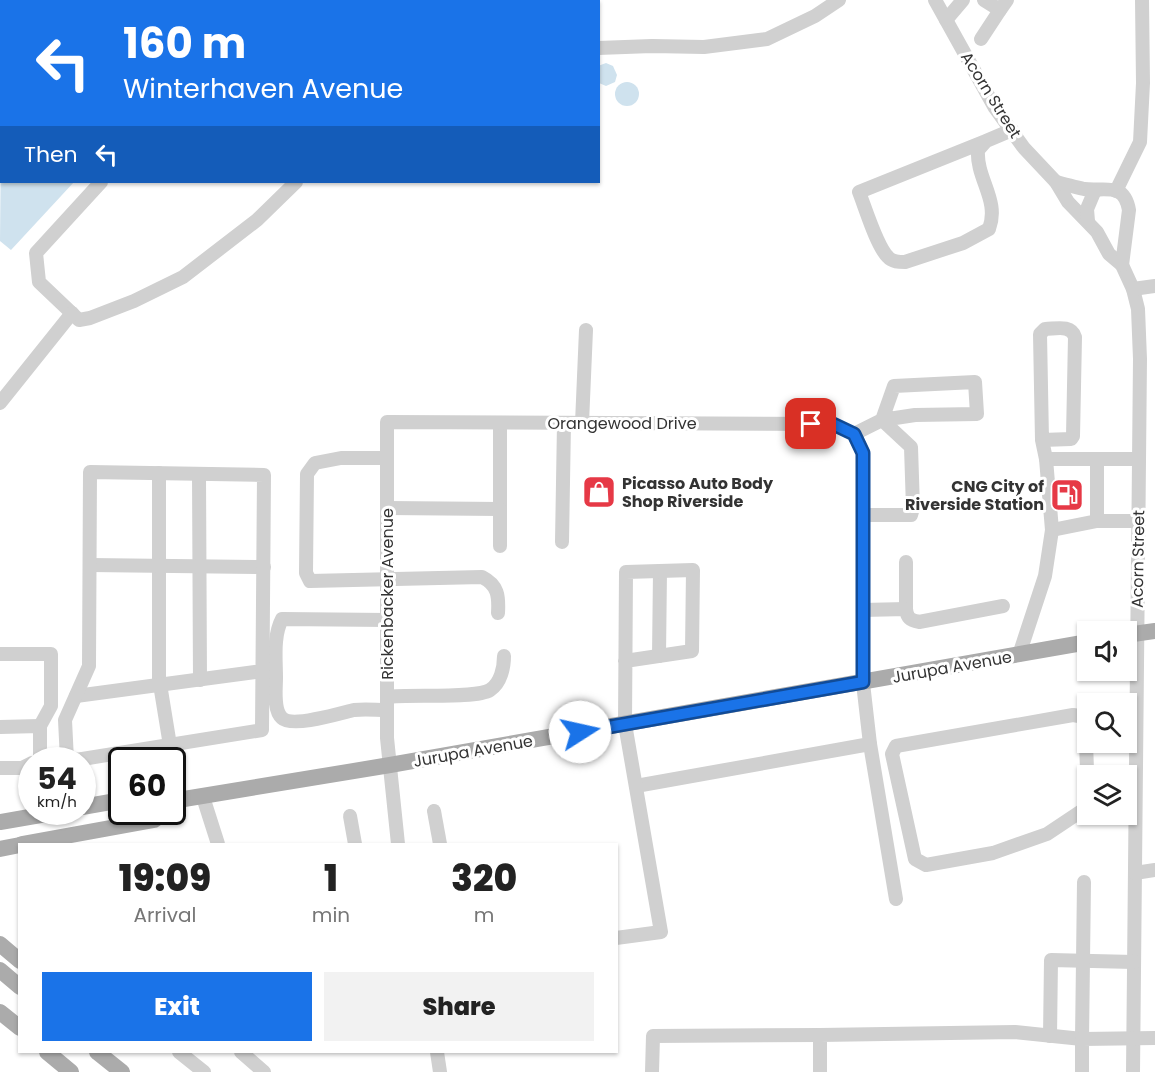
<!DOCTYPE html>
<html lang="en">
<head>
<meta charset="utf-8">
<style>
	body { margin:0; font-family:Poppins,sans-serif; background:#f2f2f2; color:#222; height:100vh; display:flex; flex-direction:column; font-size:22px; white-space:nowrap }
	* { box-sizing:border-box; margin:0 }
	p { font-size:20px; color:#767676 }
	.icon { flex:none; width:33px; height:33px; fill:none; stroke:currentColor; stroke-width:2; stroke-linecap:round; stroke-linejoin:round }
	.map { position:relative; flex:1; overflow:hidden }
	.panel { position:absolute; left:18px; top:843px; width:600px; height:210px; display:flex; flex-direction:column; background:#fff; border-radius:0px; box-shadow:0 2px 4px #0004 }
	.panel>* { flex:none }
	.hud { position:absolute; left:0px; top:0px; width:600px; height:183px; box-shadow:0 2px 4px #0004; background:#1a73e8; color:#fff; overflow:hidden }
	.buttons { position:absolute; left:1077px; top:621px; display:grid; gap:12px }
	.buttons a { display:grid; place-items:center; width:60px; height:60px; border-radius:0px; background:#fff; box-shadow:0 2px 4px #0004; font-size:30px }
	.speed { position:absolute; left:18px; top:747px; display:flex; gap:12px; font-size:30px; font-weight:700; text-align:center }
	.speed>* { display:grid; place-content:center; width:78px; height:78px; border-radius:50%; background:#fff; box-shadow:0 2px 4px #0004; line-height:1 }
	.speed small { font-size:15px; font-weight:400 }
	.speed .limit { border:3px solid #111; border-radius:9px; background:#fff; color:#111 }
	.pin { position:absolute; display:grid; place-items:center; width:51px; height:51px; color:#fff; margin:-26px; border-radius:12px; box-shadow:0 3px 9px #0006 }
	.me { position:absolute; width:66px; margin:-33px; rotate:80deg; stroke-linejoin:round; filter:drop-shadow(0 0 4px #0008) }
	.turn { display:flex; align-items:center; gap:21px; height:126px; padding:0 24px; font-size:27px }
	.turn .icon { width:78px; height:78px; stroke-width:2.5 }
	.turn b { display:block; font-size:42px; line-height:51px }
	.then { display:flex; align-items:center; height:57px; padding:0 24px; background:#0003; gap:12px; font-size:22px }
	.eta { display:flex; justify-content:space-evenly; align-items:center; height:102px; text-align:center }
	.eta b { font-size:36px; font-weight:800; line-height:42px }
	.primary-button { display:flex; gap:12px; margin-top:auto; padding:12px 24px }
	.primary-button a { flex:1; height:69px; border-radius:0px; background:#1a73e8; color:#fff; font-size:24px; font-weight:800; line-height:69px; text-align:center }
	.primary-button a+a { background:#f2f2f2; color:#222 }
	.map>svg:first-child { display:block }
</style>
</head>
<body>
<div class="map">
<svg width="1155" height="1072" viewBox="0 0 1155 1072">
	<rect width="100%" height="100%" fill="#fff"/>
	<g fill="#cfe2ee">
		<path d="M606,63L613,66L617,75L615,82L606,86L599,83L598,66Z"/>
		<circle cx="627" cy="94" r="12"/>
		<path d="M1,137L2,182H74L11,250L0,241Z"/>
	</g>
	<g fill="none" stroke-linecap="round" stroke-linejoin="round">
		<g stroke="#d0d0d0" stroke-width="14">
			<path d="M363,0L365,2"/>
			<path d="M935,0L995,108L1024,148L1056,182L1068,202L1097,232L1109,254L1122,265L1133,289L1138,309L1140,359L1133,1072"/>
			<path d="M984,0L1000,10L1007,0"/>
			<path d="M319,2L321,0"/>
			<path d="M946,20L963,0"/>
			<path d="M0,39L2,40"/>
			<path d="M981,39L1000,10"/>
			<path d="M598,48L652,46L704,47L767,39L815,16L839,0"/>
			<path d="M986,141L859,192C865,207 877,247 888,257C892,262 899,262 905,262L963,243L989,229C1000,200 976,179 978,150L986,141L1012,130"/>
			<path d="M101,182L36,253L39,282L79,320L90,318L134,301L183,277L257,220L296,182"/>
			<path d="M1056,182C1065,184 1075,187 1084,189C1104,192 1124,181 1129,210L1122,265"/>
			<path d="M1116,191L1140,142L1143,83L1142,0"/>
			<path d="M1088,221L1087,209L1095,190"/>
			<path d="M1133,289L1155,286"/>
			<path d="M0,403L72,313"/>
			<path d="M582,423L586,330"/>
			<path d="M854,434L882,420L915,415L977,414L975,382L894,386L882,420L911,447L913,508L911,515H863"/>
			<path d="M1042,440L1071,439L1073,436L1075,337C1071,324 1055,329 1045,329L1040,334L1042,440L1046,459"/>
			<path d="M387,458H341L315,463L307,474L306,573L310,581L482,577C498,585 499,596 498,613"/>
			<path d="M1097,459H1139"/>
			<path d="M159,473V678L175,776L177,801"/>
			<path d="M199,474L200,680"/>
			<path d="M387,508L500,509V423"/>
			<path d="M1097,521V459H1046L1052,530L1097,521H1138"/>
			<path d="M562,542L564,423"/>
			<path d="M500,546V509"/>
			<path d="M90,565L264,567"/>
			<path d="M906,609V562"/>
			<path d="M863,610L906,609C907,618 910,620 919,622L1003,606"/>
			<path d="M0,654H51V706L40,726"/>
			<path d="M1019,655L1045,576L1052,530"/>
			<path d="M659,656L660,571"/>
			<path d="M76,696L263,671"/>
			<path d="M387,697C409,694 476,699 490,690C501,683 504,667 504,656"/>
			<path d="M387,710C376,710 365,709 354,710C341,713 292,728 282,718C273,710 276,690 276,678C276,659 273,636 282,619L387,620"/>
			<path d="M1085,717L1073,715L896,746L892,754L915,859L926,865L993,853L1047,834L1083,810L1087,796"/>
			<path d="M1088,717H1085L1088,796"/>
			<path d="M0,727L40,726V760"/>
			<path d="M870,744L896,899"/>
			<path d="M67,760L65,720L89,666L90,472L264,475L262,730L76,760"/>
			<path d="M0,768H22L32,763"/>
			<path d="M636,786L870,744L863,683V453L854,434"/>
			<path d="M203,797L218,844"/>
			<path d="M434,811L440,844"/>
			<path d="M350,816L355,844"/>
			<path d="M398,844L387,738V422L833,424L854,434"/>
			<path d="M1135,873L1155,870"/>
			<path d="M616,938L661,932L625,724L626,572L693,570L692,651L625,661"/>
			<path d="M1050,1036L1051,960L1134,962"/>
			<path d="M179,1052L204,1072"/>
			<path d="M241,1052L264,1072"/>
			<path d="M437,1052L440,1072"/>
			<path d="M652,1072L653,1036L820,1035"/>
			<path d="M820,1072V1035L1015,1032L1082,1039L1084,882"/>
			<path d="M1082,1072V1039L1155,1038"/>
		</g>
		<g stroke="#ababab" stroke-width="16">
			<path d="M1126,635L1155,631"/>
			<path d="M172,801L390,765L1088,642"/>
			<path d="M82,807L122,800"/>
			<path d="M0,822L58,812"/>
			<path d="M22,844L154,820L165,812"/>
			<path d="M0,849L20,845"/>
			<path d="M0,944L20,961"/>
			<path d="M0,970L20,987"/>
			<path d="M0,1012L20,1028"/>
			<path d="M47,1052L71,1072"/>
			<path d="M97,1052L122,1072"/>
		</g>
	</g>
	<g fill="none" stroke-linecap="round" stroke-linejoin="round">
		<defs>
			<path id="route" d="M580,732L863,682V453L854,434L833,424H811"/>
		</defs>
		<use href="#route" stroke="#114b97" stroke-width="15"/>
		<use href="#route" stroke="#1a73e8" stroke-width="10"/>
	</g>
	<defs>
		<symbol id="shop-square" viewBox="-11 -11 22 22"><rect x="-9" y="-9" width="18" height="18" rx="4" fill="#e63946" stroke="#fff"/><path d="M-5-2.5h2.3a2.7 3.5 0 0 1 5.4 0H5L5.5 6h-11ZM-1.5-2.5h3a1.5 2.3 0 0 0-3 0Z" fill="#fff"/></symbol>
		<symbol id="fuel-square" viewBox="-11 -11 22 22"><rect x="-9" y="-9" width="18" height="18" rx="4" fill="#e63946" stroke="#fff"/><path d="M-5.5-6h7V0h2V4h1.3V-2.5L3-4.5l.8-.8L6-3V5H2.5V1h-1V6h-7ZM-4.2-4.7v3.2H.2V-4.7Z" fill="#fff"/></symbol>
	</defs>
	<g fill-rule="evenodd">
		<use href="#shop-square" x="580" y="473" width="38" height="38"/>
		<use href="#fuel-square" x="1048" y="476" width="38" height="38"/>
	</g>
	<g text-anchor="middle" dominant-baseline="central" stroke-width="6" stroke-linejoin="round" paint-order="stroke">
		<g font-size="16" fill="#333" stroke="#fff">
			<text transform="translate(991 95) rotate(58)">Acorn Street</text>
			<text x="622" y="423">Orangewood Drive</text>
			<text transform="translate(1138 559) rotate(-89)">Acorn Street</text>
			<text transform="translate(387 594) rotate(-90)">Rickenbacker Avenue</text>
			<text transform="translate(952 667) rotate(-10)">Jurupa Avenue</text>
			<text transform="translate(473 751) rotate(-10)">Jurupa Avenue</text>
		</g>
		<g font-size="16" font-weight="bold" fill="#333" stroke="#fff" text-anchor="start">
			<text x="622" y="483">Picasso Auto Body<tspan x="622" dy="18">Shop Riverside</tspan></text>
			<text x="1044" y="486" text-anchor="end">CNG City of<tspan x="1044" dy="18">Riverside Station</tspan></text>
		</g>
	</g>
</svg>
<div class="buttons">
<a><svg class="icon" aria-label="sound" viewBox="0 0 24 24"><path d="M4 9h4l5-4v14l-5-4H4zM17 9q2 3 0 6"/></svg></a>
<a><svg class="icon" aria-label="search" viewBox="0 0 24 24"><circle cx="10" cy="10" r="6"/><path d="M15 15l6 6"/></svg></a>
<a><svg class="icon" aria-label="layers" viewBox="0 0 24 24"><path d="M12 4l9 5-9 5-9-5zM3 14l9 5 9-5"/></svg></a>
</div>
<div class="speed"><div>54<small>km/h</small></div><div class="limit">60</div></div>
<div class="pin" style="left:811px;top:424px;background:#d93025"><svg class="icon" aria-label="arrive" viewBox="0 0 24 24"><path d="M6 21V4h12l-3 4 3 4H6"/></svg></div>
<svg class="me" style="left:580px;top:732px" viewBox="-20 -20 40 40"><circle r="19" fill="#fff"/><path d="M0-13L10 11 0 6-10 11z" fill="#1a73e8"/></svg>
<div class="hud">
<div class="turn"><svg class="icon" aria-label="left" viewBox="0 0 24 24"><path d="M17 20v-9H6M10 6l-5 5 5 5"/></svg><div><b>160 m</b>Winterhaven Avenue</div></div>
<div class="then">Then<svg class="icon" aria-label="left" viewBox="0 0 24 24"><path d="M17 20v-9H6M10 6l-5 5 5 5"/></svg></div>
</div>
<section class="panel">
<div class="eta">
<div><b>19:09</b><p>Arrival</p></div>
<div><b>1</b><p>min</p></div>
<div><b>320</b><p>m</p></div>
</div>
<div class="primary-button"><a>Exit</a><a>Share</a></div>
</section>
</div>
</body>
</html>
